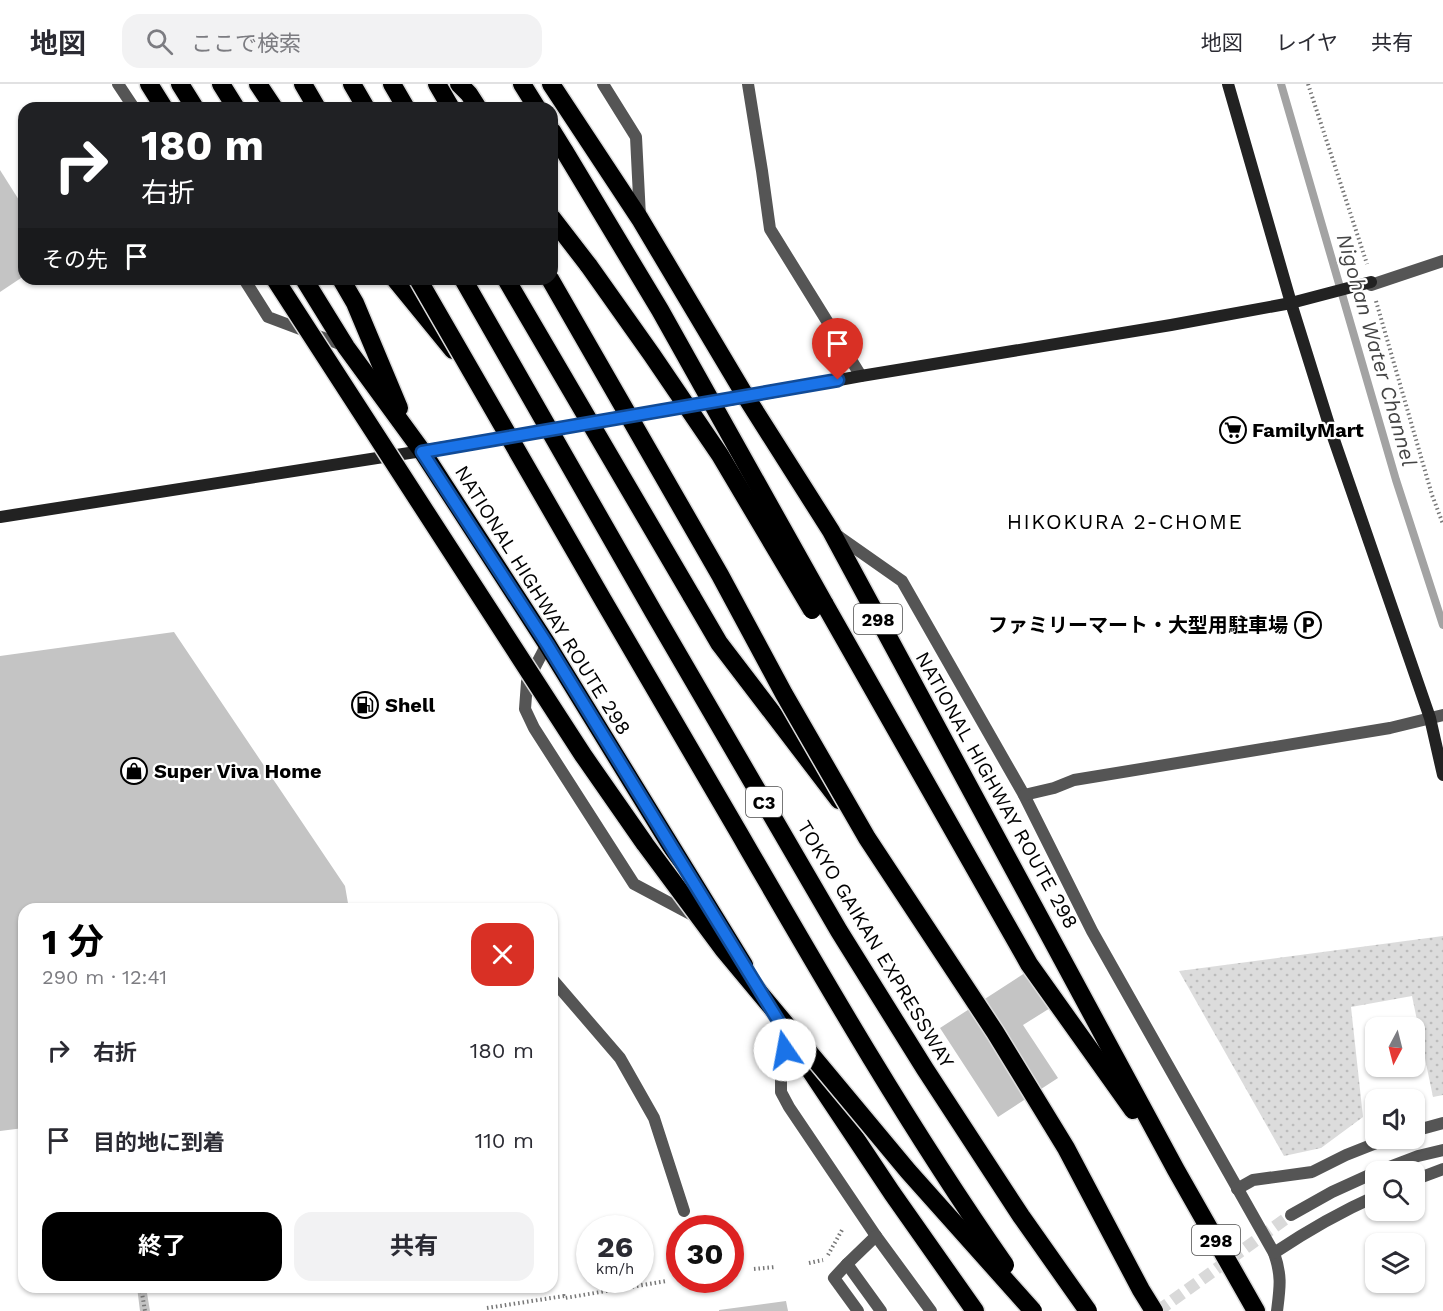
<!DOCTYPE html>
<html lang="ja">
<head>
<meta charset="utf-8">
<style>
	body { margin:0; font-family:"Work Sans","Noto Sans JP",sans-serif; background:#f2f2f3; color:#2b2b33; height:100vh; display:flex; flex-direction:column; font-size:22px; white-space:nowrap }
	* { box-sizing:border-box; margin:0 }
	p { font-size:20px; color:#7c7c81 }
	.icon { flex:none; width:33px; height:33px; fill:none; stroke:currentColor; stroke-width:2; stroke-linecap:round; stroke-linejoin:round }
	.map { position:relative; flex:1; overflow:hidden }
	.details { position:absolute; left:18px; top:819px; width:540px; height:390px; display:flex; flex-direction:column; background:#fff; border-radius:18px; box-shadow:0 2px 4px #0004 }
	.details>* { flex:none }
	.guide { position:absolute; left:18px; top:18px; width:540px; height:183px; border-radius:18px; box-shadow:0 2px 4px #0004; background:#202124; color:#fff; overflow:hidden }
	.needle { width:39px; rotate:187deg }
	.tools { position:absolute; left:1365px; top:933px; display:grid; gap:12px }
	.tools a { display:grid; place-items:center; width:60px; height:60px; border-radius:12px; background:#fff; box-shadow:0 2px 4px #0004; font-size:30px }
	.speed { position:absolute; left:576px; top:1131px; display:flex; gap:12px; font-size:30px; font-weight:700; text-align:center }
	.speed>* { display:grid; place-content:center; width:78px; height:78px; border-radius:50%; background:#fff; box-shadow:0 2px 4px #0004; line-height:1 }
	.speed small { font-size:15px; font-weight:400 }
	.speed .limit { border:9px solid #d22; background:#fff; color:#111 }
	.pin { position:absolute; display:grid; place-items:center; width:51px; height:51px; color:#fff; margin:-62px -26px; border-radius:50% 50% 50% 0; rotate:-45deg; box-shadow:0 0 6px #0007 }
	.pin .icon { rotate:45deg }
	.me { position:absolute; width:66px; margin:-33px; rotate:348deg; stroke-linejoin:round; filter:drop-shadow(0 0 4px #0008) }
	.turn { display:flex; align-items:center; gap:21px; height:126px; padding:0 24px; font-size:27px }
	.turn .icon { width:78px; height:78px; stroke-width:2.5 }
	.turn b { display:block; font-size:42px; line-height:51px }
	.then { display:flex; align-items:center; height:57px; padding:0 24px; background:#0003; gap:12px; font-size:22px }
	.round { display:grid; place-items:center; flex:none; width:63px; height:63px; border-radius:18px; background:#f2f2f3 }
	.headline { display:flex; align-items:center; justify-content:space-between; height:102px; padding:0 24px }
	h1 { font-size:36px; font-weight:700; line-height:45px; color:#000 }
	.button { display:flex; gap:12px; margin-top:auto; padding:12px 24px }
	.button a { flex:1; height:69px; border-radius:18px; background:#000; color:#fff; font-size:24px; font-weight:700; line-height:69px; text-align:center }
	.button a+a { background:#f2f2f3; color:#2b2b33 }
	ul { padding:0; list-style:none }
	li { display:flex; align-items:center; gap:18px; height:90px; padding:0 24px }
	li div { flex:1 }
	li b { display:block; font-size:22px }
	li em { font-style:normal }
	header { display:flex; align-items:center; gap:36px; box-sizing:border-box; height:84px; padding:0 30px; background:#fff; border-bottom:2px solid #e1e1e2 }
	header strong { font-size:28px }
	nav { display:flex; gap:33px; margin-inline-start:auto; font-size:21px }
	.search { width:420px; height:54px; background:#f2f2f3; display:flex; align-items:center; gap:15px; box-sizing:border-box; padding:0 21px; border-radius:18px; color:#7c7c81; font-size:22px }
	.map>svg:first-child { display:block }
</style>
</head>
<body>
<header>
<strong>地図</strong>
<div class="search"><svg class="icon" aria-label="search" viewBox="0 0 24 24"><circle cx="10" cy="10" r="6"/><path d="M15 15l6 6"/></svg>ここで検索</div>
<nav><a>地図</a><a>レイヤ</a><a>共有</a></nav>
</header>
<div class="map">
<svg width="1443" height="1227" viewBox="0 0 1443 1227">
	<defs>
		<pattern id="grass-dots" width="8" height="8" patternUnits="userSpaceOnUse" patternTransform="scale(1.5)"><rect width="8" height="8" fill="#dcdcdc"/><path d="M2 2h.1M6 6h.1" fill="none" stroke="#bbb" stroke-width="1.8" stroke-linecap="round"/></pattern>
	</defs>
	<rect width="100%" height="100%" fill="#fff"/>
	<path fill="url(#grass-dots)" d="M1443,852V1011L1433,1013L1412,912L1351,923L1363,1033L1321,1064L1284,1072L1179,887Z"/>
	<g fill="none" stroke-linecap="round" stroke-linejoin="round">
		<path stroke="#a3a3a3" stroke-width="8" d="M1281,0L1396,396L1443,541"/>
	</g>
	<g fill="#c4c4c4">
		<path d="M0,86L24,124V192L0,208Z"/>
		<path d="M174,548L345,802L349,825H24V1044L0,1047V572Z"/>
		<path d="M1031,885L1055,921L1023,941L1058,994L998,1033L940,944Z"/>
		<path d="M137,1203H146L150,1227H140Z"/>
		<path d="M786,1217L788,1227H719V1226Z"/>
	</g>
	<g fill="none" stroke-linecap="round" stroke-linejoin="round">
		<path stroke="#d9d9d9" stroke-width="12" stroke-dasharray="12 6" stroke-linecap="butt" d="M1158,1227L1291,1131"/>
		<defs>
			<g id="highway">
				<path d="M149,0L164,24"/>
				<path d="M180,0L195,24"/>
				<path d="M221,0L236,24"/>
				<path d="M258,0L274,24"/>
				<path d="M303,0L317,24"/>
				<path d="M352,0L366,24"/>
				<path d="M392,0L406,24"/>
				<path d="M437,0L451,24"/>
				<path d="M459,0L469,10L478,24"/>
				<path d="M522,0L537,24"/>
				<path d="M551,0L640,135L746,313L831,447L1176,1086L1256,1227"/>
				<path d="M552,47L565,68"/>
				<path d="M552,134L589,182"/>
				<path d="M304,195L346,263L422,367L547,560L744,881"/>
				<path d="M341,195L355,219L399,324"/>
				<path d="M395,195L453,266"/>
				<path d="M691,511L719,559L839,716"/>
				<path d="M824,519L1029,880L1133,1026"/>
				<path d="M788,953L892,1109L975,1227"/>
			</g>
		</defs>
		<use href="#highway" stroke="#dbdbdb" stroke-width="21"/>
		<g stroke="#777" stroke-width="4" stroke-dasharray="1.5 3" stroke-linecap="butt">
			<path d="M1308,0L1367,180"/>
			<path d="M1376,217L1432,411L1443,440"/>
			<path d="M828,1171L842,1146"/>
			<path d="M809,1179L823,1176"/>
			<path d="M754,1185L775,1183"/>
			<path d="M141,1203L145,1227"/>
			<path d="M487,1224L564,1212L565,1214L666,1197"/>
		</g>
		<g stroke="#555" stroke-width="12">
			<path d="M552,895L620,974L654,1034L684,1127"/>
			<path d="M847,1180L834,1194L858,1227"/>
		</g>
		<g stroke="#555" stroke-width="12">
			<path d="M118,0L134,24"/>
			<path d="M603,0L636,53L640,133"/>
			<path d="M748,0L762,87L770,145L861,292"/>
			<path d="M244,195L268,233L345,262"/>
			<path d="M1371,201L1443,177"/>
			<path d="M835,450L902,497L1024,711L1092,847L1274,1169C1282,1192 1280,1203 1277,1227"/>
			<path d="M547,560L527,598L525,625L534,644L634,800L696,833"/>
			<path d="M1024,711L1054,704L1074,696L1390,644L1443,631"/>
			<path d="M789,954L781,977V1008L789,1023L876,1152L931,1227"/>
			<path d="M1414,1047L1443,1039"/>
			<path d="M1376,1088L1418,1072L1443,1066"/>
			<path d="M1414,1096L1443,1085"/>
			<path d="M1237,1105L1253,1096L1312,1088L1346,1071L1389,1054"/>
			<path d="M1291,1131L1332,1108L1376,1088"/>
			<path d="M876,1152L847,1180L881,1227"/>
			<path d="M1274,1169C1307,1147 1340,1128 1376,1112"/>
		</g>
		<g stroke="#222" stroke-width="12">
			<path d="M1228,0L1291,219L1331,347L1430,634L1443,691"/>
			<path d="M0,433L422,367L746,313L861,292L1171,241L1291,219L1371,198"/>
		</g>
		<use href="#highway" stroke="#000" stroke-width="18"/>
		<defs>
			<g id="highway-bridge">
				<path d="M565,68L660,226L824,519"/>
				<path d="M589,182L652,271L720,371L812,526"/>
				<path d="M275,195L583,671L645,760L723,865L908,1087L1033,1227"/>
				<path d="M418,195C524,380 631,565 739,749C824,896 908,1042 1005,1181"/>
				<path d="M463,195L654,529L839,847L925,985L1021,1132L1088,1227"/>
				<path d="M506,195L691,511"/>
				<path d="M550,195L720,491L784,610L867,754L995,948L1066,1064L1141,1206L1154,1227"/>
			</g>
		</defs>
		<use href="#highway-bridge" stroke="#dbdbdb" stroke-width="21" stroke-linecap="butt"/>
		<use href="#highway-bridge" stroke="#000" stroke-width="18"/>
	</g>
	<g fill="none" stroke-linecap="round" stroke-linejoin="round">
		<defs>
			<path id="route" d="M785,966L789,954L547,560L422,368L838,296"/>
		</defs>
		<use href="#route" stroke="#114b97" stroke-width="15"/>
		<use href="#route" stroke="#1a73e8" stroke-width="10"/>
	</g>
	<defs>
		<symbol id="supermarket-ring" viewBox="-11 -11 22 22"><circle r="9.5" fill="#fff" stroke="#000" stroke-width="1.5"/><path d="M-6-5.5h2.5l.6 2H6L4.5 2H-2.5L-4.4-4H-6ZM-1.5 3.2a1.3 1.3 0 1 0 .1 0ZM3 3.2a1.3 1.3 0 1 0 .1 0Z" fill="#000"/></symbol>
		<symbol id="parking-ring" viewBox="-11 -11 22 22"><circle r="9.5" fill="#fff" stroke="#000" stroke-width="1.5"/><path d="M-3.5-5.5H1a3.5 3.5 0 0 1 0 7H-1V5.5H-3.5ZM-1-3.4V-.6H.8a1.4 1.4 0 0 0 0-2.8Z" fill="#000"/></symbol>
		<symbol id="fuel-ring" viewBox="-11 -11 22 22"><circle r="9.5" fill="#fff" stroke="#000" stroke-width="1.5"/><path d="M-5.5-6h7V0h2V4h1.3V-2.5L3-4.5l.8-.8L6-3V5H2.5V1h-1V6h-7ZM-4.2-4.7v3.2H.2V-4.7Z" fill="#000"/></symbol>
		<symbol id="shop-ring" viewBox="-11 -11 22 22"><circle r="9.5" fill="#fff" stroke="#000" stroke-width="1.5"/><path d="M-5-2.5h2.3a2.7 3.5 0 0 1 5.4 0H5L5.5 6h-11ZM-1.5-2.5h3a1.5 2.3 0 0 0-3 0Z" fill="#000"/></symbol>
	</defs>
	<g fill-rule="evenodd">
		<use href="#supermarket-ring" x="1218" y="331" width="30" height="30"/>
		<use href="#parking-ring" x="1293" y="526" width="30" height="30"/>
		<use href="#fuel-ring" x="350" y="606" width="30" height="30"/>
		<use href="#shop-ring" x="119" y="672" width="30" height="30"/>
	</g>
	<g text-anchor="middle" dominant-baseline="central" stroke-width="4.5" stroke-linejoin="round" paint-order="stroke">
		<g fill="#fff" stroke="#4c4c4c" stroke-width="1.5">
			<rect x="854" y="520" width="48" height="30" rx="4.5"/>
			<rect x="746" y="703" width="36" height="30" rx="4.5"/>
			<rect x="1192" y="1141" width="48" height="30" rx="4.5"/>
		</g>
		<g font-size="18" font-weight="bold" fill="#000">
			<text x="878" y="535">298</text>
			<text x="764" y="718">C3</text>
			<text x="1216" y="1156">298</text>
		</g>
		<g font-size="20" font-weight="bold" fill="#000" stroke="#fff" text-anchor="start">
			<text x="1252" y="346">FamilyMart</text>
			<text x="1288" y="541" text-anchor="end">ファミリーマート・大型用駐車場</text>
			<text x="385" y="621">Shell</text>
			<text x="154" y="687">Super Viva Home</text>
		</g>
		<g font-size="20" fill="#000" stroke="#fff">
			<text transform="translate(543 516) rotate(58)">NATIONAL HIGHWAY ROUTE 298</text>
			<text transform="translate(997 706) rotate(61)">NATIONAL HIGHWAY ROUTE 298</text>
			<text transform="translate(876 860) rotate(59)">TOKYO GAIKAN EXPRESSWAY</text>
		</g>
		<g font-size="21" font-style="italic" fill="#444" stroke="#fff">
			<text transform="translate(1377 266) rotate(74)">Nigohan Water Channel</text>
		</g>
		<g font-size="21" letter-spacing="1.5" fill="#000" stroke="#fff">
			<text x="1125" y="437">HIKOKURA 2-CHOME</text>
		</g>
	</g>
</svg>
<div class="tools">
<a><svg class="needle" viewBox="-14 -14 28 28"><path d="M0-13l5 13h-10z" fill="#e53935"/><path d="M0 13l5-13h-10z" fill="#7c7c81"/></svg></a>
<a><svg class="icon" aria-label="sound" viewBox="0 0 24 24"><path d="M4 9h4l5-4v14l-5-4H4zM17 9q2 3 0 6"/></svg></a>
<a><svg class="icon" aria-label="search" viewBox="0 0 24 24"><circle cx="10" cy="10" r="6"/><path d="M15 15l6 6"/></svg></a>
<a><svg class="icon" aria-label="layers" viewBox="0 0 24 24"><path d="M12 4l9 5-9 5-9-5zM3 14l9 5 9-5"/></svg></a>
</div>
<div class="speed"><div>26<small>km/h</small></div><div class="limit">30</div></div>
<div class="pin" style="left:838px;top:296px;background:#d93025"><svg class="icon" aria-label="arrive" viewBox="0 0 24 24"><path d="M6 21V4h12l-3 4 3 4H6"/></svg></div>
<svg class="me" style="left:785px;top:966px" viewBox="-20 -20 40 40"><circle r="19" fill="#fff"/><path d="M0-13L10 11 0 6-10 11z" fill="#1a73e8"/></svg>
<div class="guide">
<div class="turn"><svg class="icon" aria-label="right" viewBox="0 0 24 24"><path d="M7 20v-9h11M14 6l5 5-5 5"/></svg><div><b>180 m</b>右折</div></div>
<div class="then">その先<svg class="icon" aria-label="arrive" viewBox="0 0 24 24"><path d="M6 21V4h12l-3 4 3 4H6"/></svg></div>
</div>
<section class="details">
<div class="headline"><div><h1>1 分</h1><p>290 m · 12:41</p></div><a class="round" style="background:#d93025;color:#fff"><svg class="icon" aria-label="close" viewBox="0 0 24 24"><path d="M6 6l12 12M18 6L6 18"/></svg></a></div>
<ul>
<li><svg class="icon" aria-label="right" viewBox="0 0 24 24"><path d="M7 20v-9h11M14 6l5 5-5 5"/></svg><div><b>右折</b></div><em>180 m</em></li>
<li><svg class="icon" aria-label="arrive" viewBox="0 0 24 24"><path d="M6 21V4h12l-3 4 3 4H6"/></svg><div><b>目的地に到着</b></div><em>110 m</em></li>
</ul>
<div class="button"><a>終了</a><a>共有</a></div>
</section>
</div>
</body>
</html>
